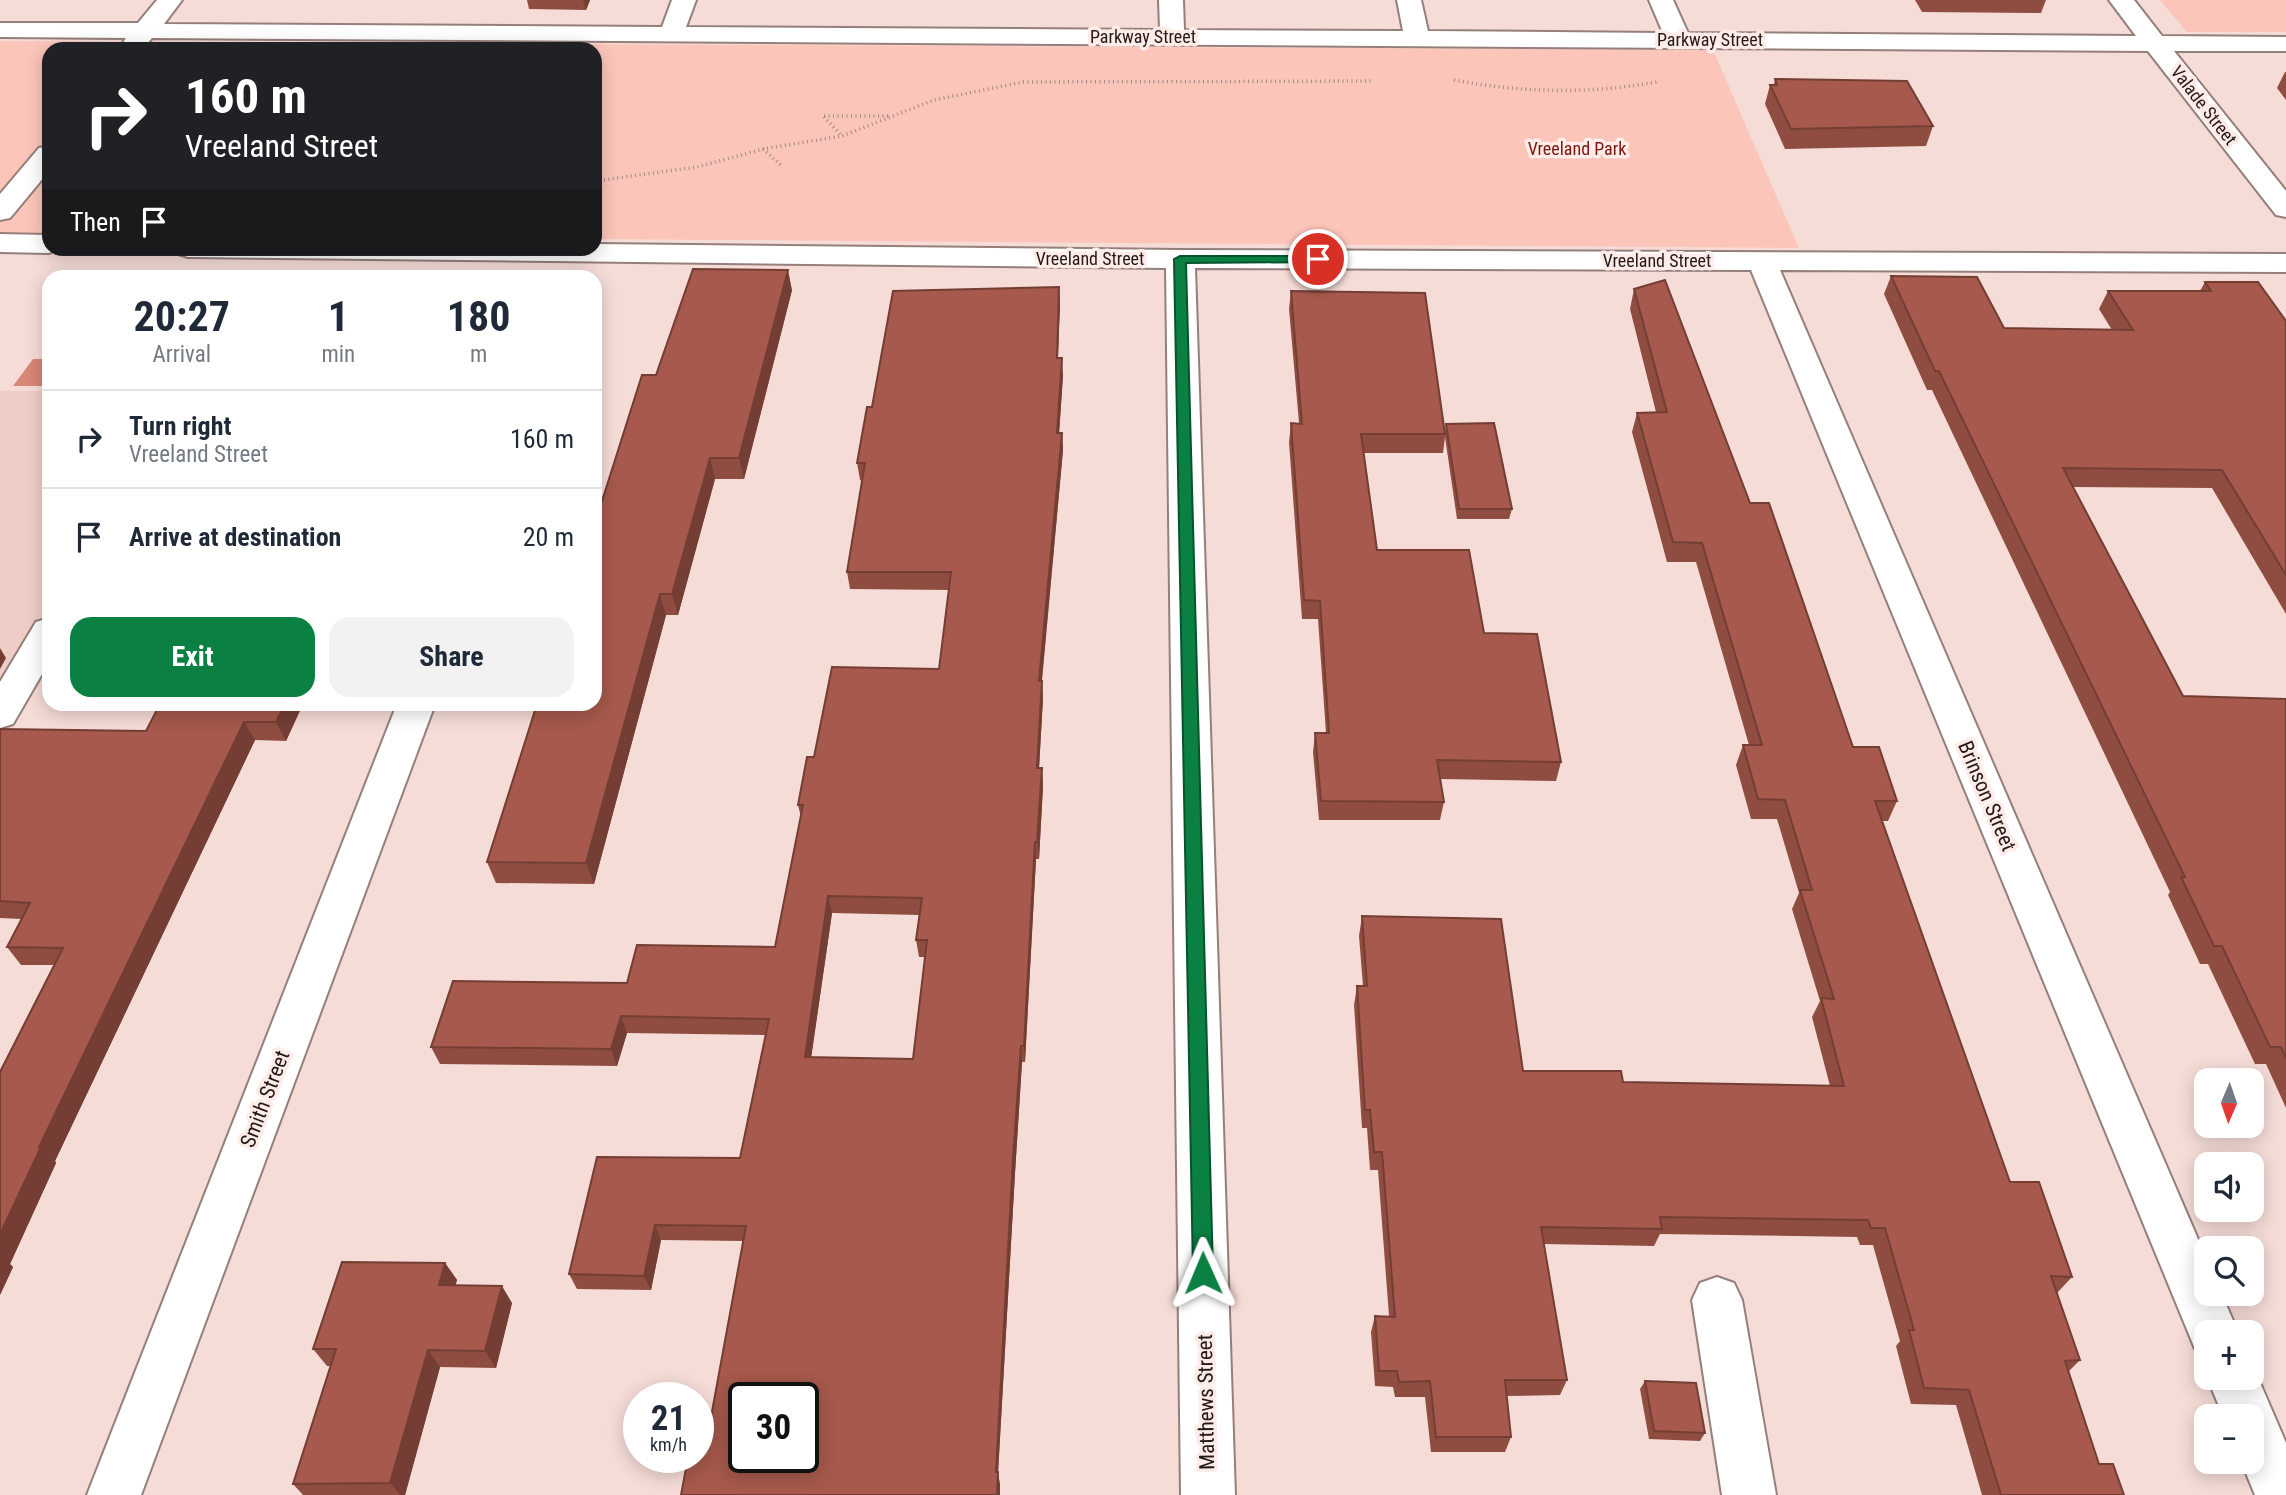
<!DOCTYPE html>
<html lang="en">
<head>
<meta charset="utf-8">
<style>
	body { margin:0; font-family:"Roboto Condensed",sans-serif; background:#f2f2f3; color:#1f2937; height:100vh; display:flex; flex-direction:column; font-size:26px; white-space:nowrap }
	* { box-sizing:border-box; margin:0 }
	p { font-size:23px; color:#747a83 }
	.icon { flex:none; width:38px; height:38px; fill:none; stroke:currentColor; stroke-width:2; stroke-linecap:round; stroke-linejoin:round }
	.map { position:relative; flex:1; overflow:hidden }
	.sheet { position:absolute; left:42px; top:270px; width:560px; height:441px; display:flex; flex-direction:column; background:#fff; border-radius:21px; box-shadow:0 4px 18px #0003 }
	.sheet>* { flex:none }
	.banner { position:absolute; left:42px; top:42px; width:560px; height:214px; border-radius:21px; box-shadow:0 4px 18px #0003; background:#202124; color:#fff; overflow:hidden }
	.needle { width:46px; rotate:182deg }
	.buttons { position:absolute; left:2194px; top:1068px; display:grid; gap:14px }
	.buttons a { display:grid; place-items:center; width:70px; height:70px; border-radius:14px; background:#fff; box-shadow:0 4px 18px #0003; font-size:35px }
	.speed { position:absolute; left:623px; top:1382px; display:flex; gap:14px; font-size:35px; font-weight:700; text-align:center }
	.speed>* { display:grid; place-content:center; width:91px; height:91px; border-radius:50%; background:#fff; box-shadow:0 4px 18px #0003; line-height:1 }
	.speed small { font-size:18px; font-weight:400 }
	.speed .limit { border:4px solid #111; border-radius:10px; background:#fff; color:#111 }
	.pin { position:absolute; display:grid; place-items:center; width:60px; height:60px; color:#fff; margin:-30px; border:4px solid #fff; border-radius:50%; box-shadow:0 2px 7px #0007 }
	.me { position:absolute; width:77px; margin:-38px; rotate:359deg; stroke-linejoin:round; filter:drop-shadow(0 0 5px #0008) }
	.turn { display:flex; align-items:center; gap:24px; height:147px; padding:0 28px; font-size:32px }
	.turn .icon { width:91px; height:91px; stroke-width:2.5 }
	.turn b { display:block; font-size:49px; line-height:60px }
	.then { display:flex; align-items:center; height:66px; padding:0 28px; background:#0003; gap:14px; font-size:26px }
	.eta { display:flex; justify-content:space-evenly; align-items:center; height:119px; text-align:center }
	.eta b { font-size:42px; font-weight:700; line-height:49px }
	.primary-button { display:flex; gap:14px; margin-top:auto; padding:14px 28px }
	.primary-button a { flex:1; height:80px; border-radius:21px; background:#0b8043; color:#fff; font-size:28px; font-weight:700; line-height:80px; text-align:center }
	.primary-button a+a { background:#f2f2f3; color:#1f2937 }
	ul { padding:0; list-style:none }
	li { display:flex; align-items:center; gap:21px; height:98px; padding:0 28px; border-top:2px solid #e0e1e3 }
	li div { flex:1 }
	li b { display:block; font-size:26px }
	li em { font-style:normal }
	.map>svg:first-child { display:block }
</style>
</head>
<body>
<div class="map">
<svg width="2286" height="1495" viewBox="0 0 2286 1495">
	<rect width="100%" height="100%" fill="#f5dcd7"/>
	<path fill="#eecdc7" d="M0,391H49V631L0,714Z"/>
	<g fill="#fcc5ba">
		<path d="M2160,0H2286V32H2187Z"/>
		<path d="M0,41L1713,50L1799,248L595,239V49H49V235H0Z"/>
	</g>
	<path fill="#d88677" d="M33,359H49V386H13Z"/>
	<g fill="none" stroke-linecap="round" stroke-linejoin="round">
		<defs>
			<g id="minor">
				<path d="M157,0H182L164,24L662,27L672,0H696L686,27L1160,30L1159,0H1183L1184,30L1403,31L1397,0H1421L1428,31L1663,33L1649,0H1673L1688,33L2136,36L2109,0H2134L2162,36L2286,37V51H2174L2286,191V217L2276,215L2148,51L152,38L143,49H121L120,47L126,38L0,37V23H138Z"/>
				<path d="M49,146V171L10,218L0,220V194L39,148Z"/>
				<path d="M0,234L49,235V248H60L49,253L0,252Z"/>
				<path d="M595,244L1180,250L2286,254V272L1780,270L2207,1260V1293H2221L2238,1332H2207V1354L2195,1349L1751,270L1195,268L1235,1495H1181L1166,268L188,257L178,254L174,248H595Z"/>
				<path d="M49,618V662L13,724L0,728V682L36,622Z"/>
				<path d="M397,704H435L141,1495H87Z"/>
				<path d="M1717,1277L1734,1283L1742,1300L1776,1495H1722L1692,1300L1700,1283Z"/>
				<path d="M2252,1364L2286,1443V1495H2255L2241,1461H2252V1416H2223L2207,1377H2252Z"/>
			</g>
		</defs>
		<use href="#minor" stroke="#957f7a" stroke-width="4"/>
		<g stroke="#9d8b87" stroke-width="3.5" stroke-dasharray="1 3.5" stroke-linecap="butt">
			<path d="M1454,80C1523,93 1588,94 1657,82"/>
			<path d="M824,116H890"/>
			<path d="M824,117L842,136"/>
			<path d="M763,149L783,167"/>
			<path d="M595,181L697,167L763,149L842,136L934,100L1023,82L1372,81"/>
		</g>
		<use href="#minor" fill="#fff" fill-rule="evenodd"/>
	</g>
	<g fill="#8f4d41" fill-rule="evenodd">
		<path d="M527,0H590L586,10L529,9Z"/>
		<path d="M1915,0H2046L2041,13L1922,12Z"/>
		<path d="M2285,72H2286V100L2277,88Z"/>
		<path d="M1775,79L1933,126L1926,146L1785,149L1765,104L1770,85H1774Z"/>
		<path d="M1891,276L2004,328L2112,330L2099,309L2108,291H2200L2205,282L2286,321V614L2212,488L2073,487L2183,696L2286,699V1108L2266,1064H2255L2208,964H2200L2168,895L2170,892L1932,390H1927L1884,294Z"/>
		<path d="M1059,287L1060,304L1058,358L1063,375L1059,433H1062L1063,450L1042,681L1043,698L1039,768H1042L1043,786L1039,859H1036L1025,1062H1022L1015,1173L998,1473L1000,1485L707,1439L743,1241L661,1240L651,1290L577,1289L569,1274L740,1158L766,1035L627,1033L617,1066L440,1064L431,1047L627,983L775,947L801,817L798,805L814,757L939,669L949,590L850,589L847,572L862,481L860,480L857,463L872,407ZM832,913L919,915L916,940L919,957H925L913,1059L811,1057Z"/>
		<path d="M1634,289L1750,503L1853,747L1897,801L1888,821H1882L2010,1182L2072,1277L2057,1293L2080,1360L2068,1372L2099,1464L2124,1495H1982L1956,1405L1911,1404L1896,1346L1900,1341L1873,1245H1860L1857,1237L1660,1234L1654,1246L1544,1244L1567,1380L1560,1395L1507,1396L1511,1437L1505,1452H1431L1425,1397H1395L1393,1387L1375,1386L1371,1332L1375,1316H1389L1378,1170H1370L1367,1128H1362L1354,1005L1357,986H1363L1359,936L1362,916L1523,1071L1623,1082L1830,1086L1812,1017L1820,1001L1792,909L1799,893L1777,819H1751L1736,765L1743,745H1749L1696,562H1667L1632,432L1637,413L1656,412L1630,309Z"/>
		<path d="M792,290L744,479H715L678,615H666L594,884L496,883L487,862L656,375Z"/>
		<path d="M1291,291L1445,432L1446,424L1512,509L1509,519H1457L1445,437L1443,453H1364L1377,550L1484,633L1561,762L1556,781L1440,779L1444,802L1440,820H1319L1313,752L1315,733H1326L1318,619H1302L1289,442L1291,423H1299L1289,309Z"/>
		<path d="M303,704L286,741L255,740L55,1161L56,1163L10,1264L13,1267L0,1295L54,965H21L7,947L21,919L0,918V729L146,731Z"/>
		<path d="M445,1263L457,1280L455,1285L512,1303L496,1368L440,1367L405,1495H303L293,1484L330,1366H327L313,1349Z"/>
		<path d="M1645,1381L1705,1433L1700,1441L1649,1439L1640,1389Z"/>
	</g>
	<g fill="#743e35">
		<path d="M583,0H590L586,10Z"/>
		<path d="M788,270L792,290L744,479L739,458Z"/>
		<path d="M1059,287L1060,304L1057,375V358Z"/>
		<path d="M1062,358L1063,375L1058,450L1057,433Z"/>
		<path d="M1062,433L1063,450L1040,698L1039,681Z"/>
		<path d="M710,458L715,479L678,615L672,594Z"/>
		<path d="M660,594L666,615L594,884L586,863Z"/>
		<path d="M0,648L6,658L0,669Z"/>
		<path d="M1042,681L1043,698L1038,786L1037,768Z"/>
		<path d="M285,704H303L286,741L276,722Z"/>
		<path d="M244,722L255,740L55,1161L56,1163L10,1264L13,1267L0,1295V1234L39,1147Z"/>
		<path d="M1042,768L1043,786L1039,859L1037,842Z"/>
		<path d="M1035,842L1036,859L1025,1062L1024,1046Z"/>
		<path d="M828,896L832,913L809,1073L805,1057Z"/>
		<path d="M621,1016L627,1033L617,1066L611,1049Z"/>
		<path d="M1021,1046L1022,1062L1015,1173L998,1473L1000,1485V1495H997L996,1472L1013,1158Z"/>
		<path d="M655,1225L661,1240L651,1290L644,1276Z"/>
		<path d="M445,1263L457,1280L451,1302L439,1285Z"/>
		<path d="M502,1286L512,1303L496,1368L485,1351Z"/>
		<path d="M428,1350L440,1367L405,1495H400L390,1483Z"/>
	</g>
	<g fill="#a6594c" stroke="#743e35" stroke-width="2" fill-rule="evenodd">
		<path d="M1775,79L1907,81L1933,126L1791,129L1770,85H1777Z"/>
		<path d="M693,269L788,270L739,458H710L672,594H660L586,863L487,862L537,704H595V523L642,375H656Z"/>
		<path d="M1891,276L1977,277L2004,328L2133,330L2108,291H2211L2205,282H2258L2286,321V575L2222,470L2063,468L2183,696L2286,699V1058L2281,1047H2270L2222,946H2214L2181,877H2185L1939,371H1935Z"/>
		<path d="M1665,280L1750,503H1769L1853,747H1879L1897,801H1875L2010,1182H2039L2072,1277L2051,1276L2080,1360L2065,1361L2099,1464H2113L2124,1495H2001L1969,1390L1924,1388L1909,1330H1914L1885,1228H1871L1868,1220L1660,1217L1662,1229L1541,1227L1567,1380H1505L1511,1437H1436L1430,1381L1399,1382L1397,1371H1379L1375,1316L1395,1317L1382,1152H1374L1370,1110H1365L1357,986H1367L1362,916L1501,919L1523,1071H1621L1623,1082L1844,1086L1821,998L1834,999L1800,890H1812L1785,800L1758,799L1743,745H1762L1702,543L1673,542L1637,413L1667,412L1634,289Z"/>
		<path d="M1059,287L1057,358H1062L1057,433H1062L1039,681H1042L1037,768H1042L1037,842H1035L1024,1046H1021L1013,1158L996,1472H998L997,1495H681L688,1458H698V1439H707L746,1226L655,1225L644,1276L569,1274L597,1157L740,1158L769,1019L621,1016L611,1049L431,1047L453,981L627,983L637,945L775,947L803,805H798L807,757H814L832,667L939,669L951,572H847L865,463H857L867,407H872L893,291ZM828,896L922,898L916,940H927L913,1059L805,1057ZM744,1398H803V1458H744Z"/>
		<path d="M1291,291L1425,293L1445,434H1361L1377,550H1469L1484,633L1537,634L1561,762L1437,760L1444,802L1321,801L1315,733H1329L1320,601L1304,600L1291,423L1302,424Z"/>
		<path d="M1494,423L1512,509H1459L1446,424Z"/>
		<path d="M160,704H285L276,722H244L39,1147H41L0,1234V1072L63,948L7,947L30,903L0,901V729L146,731Z"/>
		<path d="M342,1262L445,1263L439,1285L502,1286L485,1351L428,1350L390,1483L293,1484L336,1349H313Z"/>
		<path d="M1645,1381L1696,1383L1705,1433L1654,1431Z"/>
	</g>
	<path fill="#0b8043" stroke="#07532c" stroke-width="2" d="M1318,256L1324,259L1322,262L1186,263L1213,1273L1210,1280L1203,1282L1196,1280L1193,1273L1174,259L1180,256Z"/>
	<g text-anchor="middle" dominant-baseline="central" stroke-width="7" stroke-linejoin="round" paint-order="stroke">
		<g font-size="18" fill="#221a18" stroke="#ffebe7">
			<text x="1143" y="36">Parkway Street</text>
			<text x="1710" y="39">Parkway Street</text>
			<text transform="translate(2204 105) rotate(52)">Valade Street</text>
			<text x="1090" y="258">Vreeland Street</text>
			<text x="1657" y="260">Vreeland Street</text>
		</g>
		<g font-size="18" fill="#79170b" stroke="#ffebe7">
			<text x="1577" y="148">Vreeland Park</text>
		</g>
		<g font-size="21" fill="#221a18" stroke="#ffebe7">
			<text transform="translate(1987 796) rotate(67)">Brinson Street</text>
			<text transform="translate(265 1099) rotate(-69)">Smith Street</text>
			<text transform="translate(1206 1402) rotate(-91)">Matthews Street</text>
		</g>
	</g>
</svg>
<div class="buttons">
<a><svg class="needle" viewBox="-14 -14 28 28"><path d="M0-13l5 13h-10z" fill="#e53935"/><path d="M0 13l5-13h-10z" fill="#747a83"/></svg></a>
<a><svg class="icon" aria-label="sound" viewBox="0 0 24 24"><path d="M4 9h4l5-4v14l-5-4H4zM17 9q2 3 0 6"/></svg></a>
<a><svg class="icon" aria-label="search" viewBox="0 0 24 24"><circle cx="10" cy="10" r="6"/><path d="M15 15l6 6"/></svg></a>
<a>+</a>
<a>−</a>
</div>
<div class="speed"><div>21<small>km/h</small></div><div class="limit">30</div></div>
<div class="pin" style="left:1318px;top:259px;background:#d93025"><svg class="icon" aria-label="arrive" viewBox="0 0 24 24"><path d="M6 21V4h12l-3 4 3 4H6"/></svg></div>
<svg class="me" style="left:1203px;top:1273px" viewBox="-20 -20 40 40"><path d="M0-17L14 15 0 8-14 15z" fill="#0b8043" stroke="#fff" stroke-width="4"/></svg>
<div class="banner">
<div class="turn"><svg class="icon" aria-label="right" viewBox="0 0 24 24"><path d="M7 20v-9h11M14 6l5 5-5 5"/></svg><div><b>160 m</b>Vreeland Street</div></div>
<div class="then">Then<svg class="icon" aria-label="arrive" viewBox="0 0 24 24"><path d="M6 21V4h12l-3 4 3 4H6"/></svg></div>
</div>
<section class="sheet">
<div class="eta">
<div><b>20:27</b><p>Arrival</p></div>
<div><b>1</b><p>min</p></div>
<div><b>180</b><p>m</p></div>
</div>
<ul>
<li><svg class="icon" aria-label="right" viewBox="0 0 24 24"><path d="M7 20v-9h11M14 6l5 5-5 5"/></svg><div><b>Turn right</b><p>Vreeland Street</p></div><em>160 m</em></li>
<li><svg class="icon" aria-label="arrive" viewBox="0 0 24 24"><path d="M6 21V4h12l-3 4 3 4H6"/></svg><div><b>Arrive at destination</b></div><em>20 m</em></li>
</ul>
<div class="primary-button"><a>Exit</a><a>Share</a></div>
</section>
</div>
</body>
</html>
